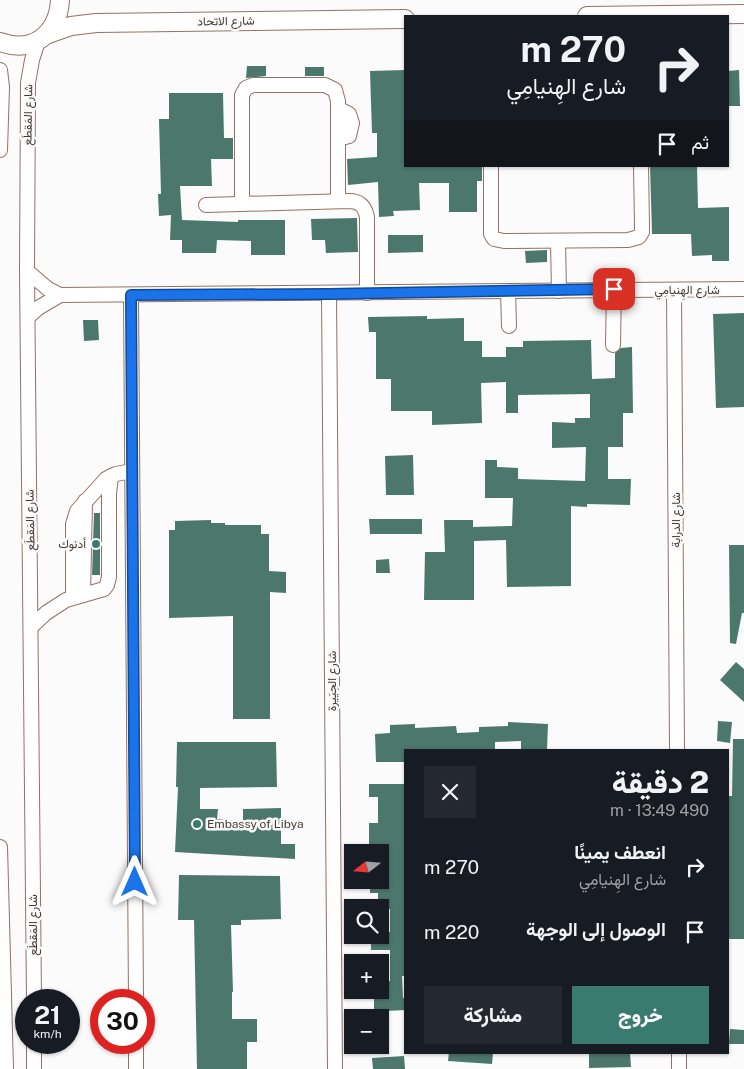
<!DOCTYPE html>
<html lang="ar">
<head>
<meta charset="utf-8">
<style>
	body { margin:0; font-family:"Public Sans",Vazirmatn,sans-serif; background:#242831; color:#f1f3f6; direction:rtl; height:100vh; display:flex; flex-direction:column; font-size:19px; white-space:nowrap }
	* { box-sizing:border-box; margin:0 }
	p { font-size:16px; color:#9ea1a6 }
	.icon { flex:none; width:28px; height:28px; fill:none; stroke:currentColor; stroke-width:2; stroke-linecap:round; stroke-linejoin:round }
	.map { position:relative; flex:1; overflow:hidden; direction:ltr }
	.panel { position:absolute; left:404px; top:749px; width:325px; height:305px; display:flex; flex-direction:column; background:#171b24; border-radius:0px; box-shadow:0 1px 4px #0004; direction:rtl }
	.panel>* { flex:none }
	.hud { position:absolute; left:404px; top:15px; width:325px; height:152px; border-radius:0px; box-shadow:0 1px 4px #0004; direction:rtl; background:#171b24; color:#f1f3f6; overflow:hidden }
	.needle { width:32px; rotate:253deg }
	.buttons { position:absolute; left:344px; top:844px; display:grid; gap:10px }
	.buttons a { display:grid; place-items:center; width:45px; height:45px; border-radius:0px; background:#171b24; box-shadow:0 1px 4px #0004; font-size:25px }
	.speed { position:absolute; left:15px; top:989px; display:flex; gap:10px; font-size:25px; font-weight:700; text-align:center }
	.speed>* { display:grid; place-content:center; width:65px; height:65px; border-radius:50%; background:#171b24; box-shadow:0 1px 4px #0004; line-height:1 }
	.speed small { font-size:12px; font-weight:400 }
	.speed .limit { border:8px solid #d22; background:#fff; color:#111 }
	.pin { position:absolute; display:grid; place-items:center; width:42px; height:42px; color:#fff; margin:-21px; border-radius:10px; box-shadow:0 2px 8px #0006 }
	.me { position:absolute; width:55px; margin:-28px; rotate:0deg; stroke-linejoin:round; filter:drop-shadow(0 0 4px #0008) }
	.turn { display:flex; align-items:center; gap:18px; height:105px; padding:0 20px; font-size:22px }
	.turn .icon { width:65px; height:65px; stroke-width:2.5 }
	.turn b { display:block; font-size:35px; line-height:42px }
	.then { display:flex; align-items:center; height:48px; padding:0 20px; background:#0003; gap:10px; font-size:19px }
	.round { display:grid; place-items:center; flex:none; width:52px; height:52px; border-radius:0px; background:#242831 }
	.overview { display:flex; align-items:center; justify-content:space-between; height:85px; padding:0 20px }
	h1 { font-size:30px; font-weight:800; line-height:38px }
	.action { display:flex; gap:10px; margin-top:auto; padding:10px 20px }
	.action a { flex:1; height:58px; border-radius:0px; background:#397c6f; color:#fff; font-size:20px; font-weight:800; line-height:58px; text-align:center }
	.action a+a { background:#242831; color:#f1f3f6 }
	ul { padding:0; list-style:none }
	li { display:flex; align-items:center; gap:15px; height:65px; padding:0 20px }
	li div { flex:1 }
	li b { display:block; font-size:19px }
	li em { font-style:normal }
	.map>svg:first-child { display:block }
</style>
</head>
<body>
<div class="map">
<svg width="744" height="1069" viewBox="0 0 744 1069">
	<rect width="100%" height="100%" fill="#fbfbfb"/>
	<g fill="#4c776d">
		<path d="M247,66H266V76L246,78Z"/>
		<rect x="305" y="67" width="19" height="9"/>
		<path d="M405,70V166H482V181H477V212H449V183H419L420,210L393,211L394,216L379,217L378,182L348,185L347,159L377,157V133H372L370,71Z"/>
		<path d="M739,70L740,106H728V71Z"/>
		<path d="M169,93H223L224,138H233V159H211L212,186H180L182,220L238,222V220H285V255H251V241L217,240L216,253H182V240H170L171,215L159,216L158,194H161L159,119H169Z"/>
		<path d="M650,166H697L698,208L729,207V261H712V255L692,256L691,234H652Z"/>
		<path d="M357,218L358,252L326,253L325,240H312L311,219Z"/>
		<path d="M388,235H423V252L388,253Z"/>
		<path d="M547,250V262L526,263L525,251Z"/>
		<path d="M744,313V407L716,408L713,314Z"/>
		<path d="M427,316V319L464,318V341H482V357H506V347H523V341L591,340L592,379L615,378V353L621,348L632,347L633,413H623V447H608V479H631L630,505L587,504V507L571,506V586L507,587L506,540L474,541V600H424L425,552H445L444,520H473V527L512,526L513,498H485V460H497V467L518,468V479L585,481L586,447L552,448V422L575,423V418H590V394L518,395V413H506V382L481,383L482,423L432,425V411H391V379H376V332H369L368,317Z"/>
		<path d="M83,320H98L99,340L84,341Z"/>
		<path d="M413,455L414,495H386L385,456Z"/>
		<path d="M94,513H100V575H92Z"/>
		<path d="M369,519H422V534H370Z"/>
		<path d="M211,520V523H225V525H261V534H269V571L286,572V593L270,592V719H233V616L169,618V530H175V521Z"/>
		<path d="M729,545H744V613H742L736,644L730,643Z"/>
		<path d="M389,559L390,573H376V560Z"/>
		<path d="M736,662L744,669V702L720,680Z"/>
		<path d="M718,721L732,722L730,743L717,741Z"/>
		<path d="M508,722L548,724L547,750H521V741L495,742V750H405V762H376L375,734L390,733V725L415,724V728L456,726L457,733L479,732V727L508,726Z"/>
		<path d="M733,739H744V939H728V926H729L728,796H732Z"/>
		<path d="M177,742H276L277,787L200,788V809H218L217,819L243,821V809L281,808V844H295V859L175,852L178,787H176Z"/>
		<path d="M369,784H405V976H402L403,998H405V1010L386,1011V1013H374V990H380V981H390V950H371V935H380V932H390V909L378,908V893H370V880H380V852H369V823H378V797H369Z"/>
		<path d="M179,875L280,876L281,919L241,920V925H231L233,992H232V1019H257V1042H247V1069H197L194,920H178Z"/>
		<path d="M730,1029L744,1030V1044H729Z"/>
		<path d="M449,1052H493L492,1064L448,1061Z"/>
		<path d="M589,1052H630L631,1067L589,1068Z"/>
		<path d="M404,1056L405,1069H373L372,1058Z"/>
	</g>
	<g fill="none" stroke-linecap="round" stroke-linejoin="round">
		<defs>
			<g id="minor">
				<path d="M0,70L2,87L0,150"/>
				<path d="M338,139L349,136L352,123L349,114L339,109"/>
				<path d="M491,166V234L494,239L504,241L628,240L639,237L642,232V226L641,166"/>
				<path d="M242,204V95L246,88L253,85H325L335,90L338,101V201"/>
				<path d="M206,205L349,201C360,201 365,207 367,217V293"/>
				<path d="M558,241L559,291"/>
				<path d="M27,271L48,289L60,295"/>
				<path d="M674,290L677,750"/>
				<path d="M508,291L509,326"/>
				<path d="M329,294L335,1069"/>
				<path d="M131,295L136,1000"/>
				<path d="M28,317L38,308L60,295C288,293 516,291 744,289"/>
				<path d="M613,345L614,289"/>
				<path d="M83,595L85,501"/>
				<path d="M73,597V524L77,511L106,479L116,474L132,471"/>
				<path d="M31,627L46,613L66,600L104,589L107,585L109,577V494L111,476"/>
				<path d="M0,847L6,1069"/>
				<path d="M34,1000L27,271L28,83L32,60L38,41"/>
				<path d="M34,1042V1069"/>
				<path d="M136,1042V1069"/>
				<path d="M679,1052V1069"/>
			</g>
			<g id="major">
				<path d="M587,16L744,14"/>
				<path d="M48,34L71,26L96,23L405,19"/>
				<path d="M0,42C33,54 58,34 60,0"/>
			</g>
		</defs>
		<use href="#minor" stroke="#947162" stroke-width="16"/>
		<use href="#major" stroke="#947162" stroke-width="20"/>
		<use href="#minor" stroke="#fff" stroke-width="14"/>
		<use href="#major" stroke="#fff" stroke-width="18"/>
	</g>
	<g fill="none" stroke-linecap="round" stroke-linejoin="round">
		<defs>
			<path id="route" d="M135,882L131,295L329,294L614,289"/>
		</defs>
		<use href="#route" stroke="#114b97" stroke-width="12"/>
		<use href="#route" stroke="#1a73e8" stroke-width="9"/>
	</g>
	<g fill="#397c6f" stroke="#fbfbfb" stroke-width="2">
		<circle cx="96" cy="544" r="5"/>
		<circle cx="197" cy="824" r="5"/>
	</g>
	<g text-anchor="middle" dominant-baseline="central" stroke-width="5" stroke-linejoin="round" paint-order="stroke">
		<g font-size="12" fill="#473831" stroke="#fbfbfb">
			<text transform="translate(226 21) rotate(-1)">شارع الاتحاد</text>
			<text transform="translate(28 115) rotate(-89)">شارع المَقطَع</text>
			<text x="687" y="290">شارع الهِنيامِي</text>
			<text transform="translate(30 520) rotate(-91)">شارع المَقطَع</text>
			<text transform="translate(676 520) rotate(-90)">شارع الدرابة</text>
			<text transform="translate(332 681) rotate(-90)">شارع الحِيَيرة</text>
			<text transform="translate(33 925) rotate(-90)">شارع المَقطَع</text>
		</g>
		<g font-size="12" fill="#473831" stroke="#fbfbfb" text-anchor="end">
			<text x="86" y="544">أدنوك</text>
			<text x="207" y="824" text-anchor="start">Embassy of Libya</text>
		</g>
	</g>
</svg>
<div class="buttons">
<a><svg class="needle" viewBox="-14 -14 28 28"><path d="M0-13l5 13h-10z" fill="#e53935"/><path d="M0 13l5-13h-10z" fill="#9ea1a6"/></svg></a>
<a><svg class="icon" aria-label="search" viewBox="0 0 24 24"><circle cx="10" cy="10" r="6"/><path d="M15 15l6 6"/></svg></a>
<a>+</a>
<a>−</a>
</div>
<div class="speed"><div>21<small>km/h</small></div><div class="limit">30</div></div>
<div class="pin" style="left:614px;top:289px;background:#d93025"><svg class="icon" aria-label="arrive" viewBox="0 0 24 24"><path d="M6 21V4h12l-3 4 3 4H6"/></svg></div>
<svg class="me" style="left:135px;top:882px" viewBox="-20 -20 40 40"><path d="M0-17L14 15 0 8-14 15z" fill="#1a73e8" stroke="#fff" stroke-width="4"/></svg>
<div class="hud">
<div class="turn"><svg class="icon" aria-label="right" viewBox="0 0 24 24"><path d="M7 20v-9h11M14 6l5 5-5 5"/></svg><div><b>270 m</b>شارع الهِنيامِي</div></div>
<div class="then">ثم<svg class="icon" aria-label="arrive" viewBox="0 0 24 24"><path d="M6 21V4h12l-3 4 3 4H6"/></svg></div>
</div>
<section class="panel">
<div class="overview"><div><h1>2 دقيقة</h1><p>490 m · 13:49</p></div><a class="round"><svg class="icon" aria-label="close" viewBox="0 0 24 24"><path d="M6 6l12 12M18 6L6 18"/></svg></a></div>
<ul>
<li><svg class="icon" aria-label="right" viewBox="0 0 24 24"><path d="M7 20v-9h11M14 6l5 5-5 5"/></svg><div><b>انعطف يمينًا</b><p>شارع الهِنيامِي</p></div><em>270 m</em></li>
<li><svg class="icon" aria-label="arrive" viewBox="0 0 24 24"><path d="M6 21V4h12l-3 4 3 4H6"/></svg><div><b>الوصول إلى الوجهة</b></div><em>220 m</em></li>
</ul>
<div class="action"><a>خروج</a><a>مشاركة</a></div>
</section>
</div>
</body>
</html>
